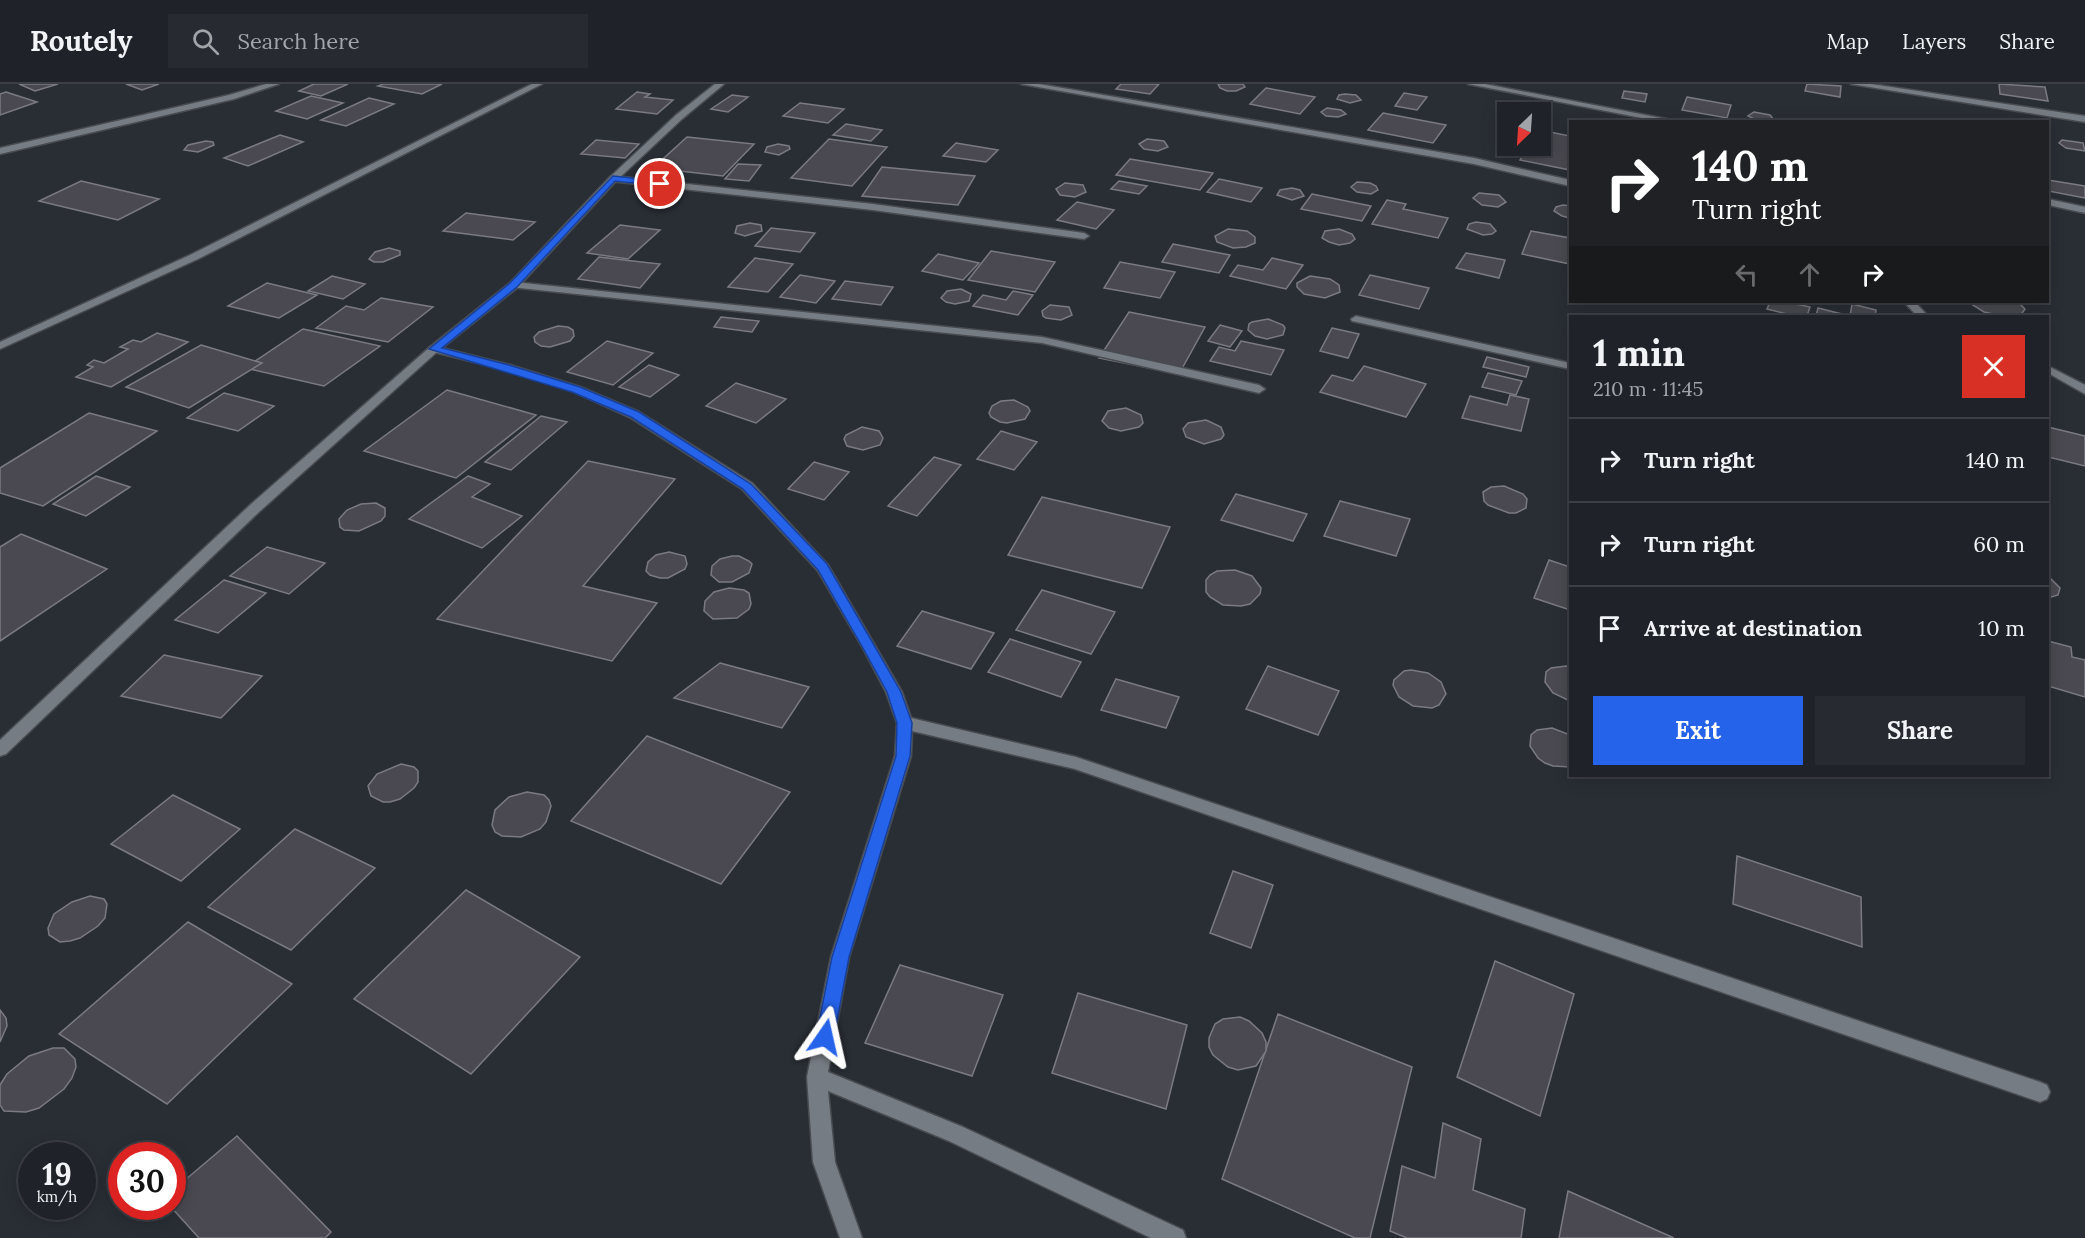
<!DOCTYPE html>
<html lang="en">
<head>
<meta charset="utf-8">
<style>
	body { margin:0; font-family:Lora,serif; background:#272a30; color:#f1f3f6; height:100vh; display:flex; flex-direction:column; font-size:22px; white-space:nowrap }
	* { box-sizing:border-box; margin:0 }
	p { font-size:20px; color:#a1a4a8 }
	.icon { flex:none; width:33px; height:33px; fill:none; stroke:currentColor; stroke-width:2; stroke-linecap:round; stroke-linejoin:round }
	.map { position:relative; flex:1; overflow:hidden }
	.side { position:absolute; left:1569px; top:231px; width:480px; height:462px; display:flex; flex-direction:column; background:#1f2228; border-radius:0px; box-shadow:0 3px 15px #0003,0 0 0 2px #3c3f45 }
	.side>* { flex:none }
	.banner { position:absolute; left:1569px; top:36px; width:480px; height:183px; border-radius:0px; box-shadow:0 3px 15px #0003,0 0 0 2px #3c3f45; background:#202124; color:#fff; overflow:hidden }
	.needle { width:39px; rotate:205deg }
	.controls { position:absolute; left:1497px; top:18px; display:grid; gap:12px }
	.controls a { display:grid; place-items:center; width:54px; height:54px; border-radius:0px; background:#1f2228; box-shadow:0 3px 15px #0003,0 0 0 2px #3c3f45; font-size:30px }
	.speed { position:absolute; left:18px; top:1058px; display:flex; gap:12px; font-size:30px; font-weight:700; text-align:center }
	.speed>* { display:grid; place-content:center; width:78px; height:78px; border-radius:50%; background:#1f2228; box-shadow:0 3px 15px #0003,0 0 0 2px #3c3f45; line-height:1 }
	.speed small { font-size:15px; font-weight:400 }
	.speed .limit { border:9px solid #d22; background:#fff; color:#111 }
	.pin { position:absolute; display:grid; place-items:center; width:51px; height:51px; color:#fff; margin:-26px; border:3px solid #fff; border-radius:50%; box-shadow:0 2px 6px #0007 }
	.me { position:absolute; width:66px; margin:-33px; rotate:11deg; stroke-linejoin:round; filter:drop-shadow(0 0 4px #0008) }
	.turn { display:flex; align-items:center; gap:21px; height:126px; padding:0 24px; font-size:27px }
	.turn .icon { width:78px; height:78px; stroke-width:2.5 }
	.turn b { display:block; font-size:42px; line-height:51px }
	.lanes { display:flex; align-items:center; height:57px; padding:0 24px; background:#0003; justify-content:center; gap:30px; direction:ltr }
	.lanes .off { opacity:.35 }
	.round { display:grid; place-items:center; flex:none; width:63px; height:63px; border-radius:0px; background:#272a30 }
	.summary { display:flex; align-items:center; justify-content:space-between; height:102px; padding:0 24px }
	h1 { font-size:36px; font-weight:700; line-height:45px }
	.cta { display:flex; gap:12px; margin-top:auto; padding:12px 24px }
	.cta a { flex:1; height:69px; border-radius:0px; background:#2563eb; color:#fff; font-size:24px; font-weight:700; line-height:69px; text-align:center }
	.cta a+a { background:#272a30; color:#f1f3f6 }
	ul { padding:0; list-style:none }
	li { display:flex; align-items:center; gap:18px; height:84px; padding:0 24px; border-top:2px solid #3c3f45 }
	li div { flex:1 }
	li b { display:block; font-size:22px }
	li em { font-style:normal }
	header { display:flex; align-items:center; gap:36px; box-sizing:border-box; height:84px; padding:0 30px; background:#1f2228; border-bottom:2px solid #3c3f45 }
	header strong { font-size:28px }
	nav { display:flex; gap:33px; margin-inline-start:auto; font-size:21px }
	.search { width:420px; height:54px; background:#272a30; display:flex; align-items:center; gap:15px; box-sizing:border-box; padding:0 21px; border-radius:0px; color:#a1a4a8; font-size:22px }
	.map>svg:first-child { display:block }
</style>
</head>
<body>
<header>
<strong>Routely</strong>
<div class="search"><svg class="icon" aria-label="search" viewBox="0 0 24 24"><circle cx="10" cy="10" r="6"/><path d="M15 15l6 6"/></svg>Search here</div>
<nav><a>Map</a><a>Layers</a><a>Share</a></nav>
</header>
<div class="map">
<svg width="2085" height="1154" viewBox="0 0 2085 1154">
	<rect width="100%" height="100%" fill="#292e35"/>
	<g fill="#4a4951" stroke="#7b7a83" stroke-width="1.5">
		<path d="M19,0H58L35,7Z"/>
		<path d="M126,0H159L142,6Z"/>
		<path d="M314,0H348L321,12L299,7Z"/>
		<path d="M383,0H442L422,10L378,2Z"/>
		<path d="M1121,0H1159L1150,10L1116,5Z"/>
		<path d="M1218,0H1243L1245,3L1236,7H1227L1220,4Z"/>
		<path d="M1807,0L1841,2L1840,13L1805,7Z"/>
		<path d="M1999,0L2045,3L2048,17L2000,10Z"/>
		<path d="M1266,4L1315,13L1300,30L1250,20Z"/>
		<path d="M1624,7L1647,10L1645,18L1622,14Z"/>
		<path d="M6,8L37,18L0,31V10Z"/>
		<path d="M637,8L650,10L645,13L673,16L657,30L616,25Z"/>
		<path d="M1404,9L1427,13L1417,26L1395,22Z"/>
		<path d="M1345,10L1356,11L1361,16L1350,19L1337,15L1339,11Z"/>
		<path d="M732,11L748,13L728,28L711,25Z"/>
		<path d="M311,12L343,19L307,35L276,27Z"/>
		<path d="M1687,13L1731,21L1727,34L1682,26Z"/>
		<path d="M369,14L394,20L346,42L321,36Z"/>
		<path d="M800,19L844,25L828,39L783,32Z"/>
		<path d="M1327,24L1341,26L1346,30L1338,33L1326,32L1321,28Z"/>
		<path d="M1754,28L1770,31L1774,36L1760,38L1748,32Z"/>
		<path d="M1383,29L1446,41L1433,59L1368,46Z"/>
		<path d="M846,40L882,46L871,57L833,51Z"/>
		<path d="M1540,46L1570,52V86L1520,76L1528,62H1540Z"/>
		<path d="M280,51L303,58L248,82L224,74Z"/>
		<path d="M687,53L754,60L723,92L653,84Z"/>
		<path d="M829,55L887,63L852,102L791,94Z"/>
		<path d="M1147,55L1164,57L1168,63L1158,67L1144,65L1139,60Z"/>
		<path d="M596,56L639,60L625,74L581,70Z"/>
		<path d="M2062,56L2083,59L2085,67L2066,64L2059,59Z"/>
		<path d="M206,57L213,58L214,61L198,68L184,66L188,61Z"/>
		<path d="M956,59L998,66L986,78L943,72Z"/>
		<path d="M778,60L789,62L790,65L779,71L765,68L767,63Z"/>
		<path d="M1130,75L1213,89L1200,106L1116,91Z"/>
		<path d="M738,80L761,81L749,97L725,95Z"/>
		<path d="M882,83L975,92L958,121L862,112Z"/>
		<path d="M1219,95L1262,104L1251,118L1207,108Z"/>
		<path d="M2048,96L2085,102V114L2048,107Z"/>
		<path d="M81,97L159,115L118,136L39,117Z"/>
		<path d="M1119,97L1147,102L1139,110L1111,105Z"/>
		<path d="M1357,98L1370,99L1376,102L1378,106L1371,110L1357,108L1351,103Z"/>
		<path d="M1065,99L1083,101L1086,108L1075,113L1060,111L1056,105Z"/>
		<path d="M1292,104L1300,106L1304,112L1292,116L1277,111L1280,106Z"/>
		<path d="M1479,109L1499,111L1506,118L1498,123L1482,121L1473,114Z"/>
		<path d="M1312,110L1371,122L1362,137L1301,125Z"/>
		<path d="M1387,116L1406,120L1403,125L1448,134L1438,154L1372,140Z"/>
		<path d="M1077,118L1114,126L1096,145L1057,136Z"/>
		<path d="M1563,121L1570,122V134L1562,132L1554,127L1556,123Z"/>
		<path d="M466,129L535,138L513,156L443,147Z"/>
		<path d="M1476,138L1490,140L1496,147L1492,150L1483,151L1467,145L1469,140Z"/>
		<path d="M750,139L761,141L762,147L745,152L735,149L737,142Z"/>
		<path d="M620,141L660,146L628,175L587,169Z"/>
		<path d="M771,144L815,149L800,168L755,162Z"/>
		<path d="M1228,145L1247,147L1255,153V159L1246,163L1233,164L1217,158L1215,152Z"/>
		<path d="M1339,145L1352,150L1355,155L1350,159L1339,161L1329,158L1322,154L1325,147Z"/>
		<path d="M1531,147L1570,154V180L1522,170Z"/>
		<path d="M1173,160L1230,171L1219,189L1162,178Z"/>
		<path d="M389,164L400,167V171L383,178H374L369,175L375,168Z"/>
		<path d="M991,167L1055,178L1035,208L968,196Z"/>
		<path d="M1466,169L1505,176L1499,194L1456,184Z"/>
		<path d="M938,170L979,179L963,196L922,187Z"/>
		<path d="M599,173L624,176L660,180L640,204L578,195Z"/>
		<path d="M755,174L793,180L768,208L728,203Z"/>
		<path d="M1272,174L1303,181L1286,205L1230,192L1238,181L1263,186Z"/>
		<path d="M1120,178L1175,188L1160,214L1104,204Z"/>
		<path d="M800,191L835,197L816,219L780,213Z"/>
		<path d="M1370,191L1429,204L1419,225L1359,211Z"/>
		<path d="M332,192L365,200L343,215L308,207Z"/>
		<path d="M1310,192L1330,195L1339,201L1340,208L1325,214L1304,210L1297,203V199Z"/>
		<path d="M845,197L893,203L881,221L832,215Z"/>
		<path d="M267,199L317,211L279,234L228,222Z"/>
		<path d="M961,205L971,210L969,217L955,220L946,218L941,214L947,207Z"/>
		<path d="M1013,207L1033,211L1018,231L973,222L983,211L1006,216Z"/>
		<path d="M381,214L433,223L388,258L316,244L346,222L364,226Z"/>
		<path d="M1770,218H1787L1810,223L1807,232H1795L1767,225Z"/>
		<path d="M1968,218H2018L2025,225L2020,232H2003L1984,228Z"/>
		<path d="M1852,220L1876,226L1875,232H1816L1818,224L1850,232Z"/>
		<path d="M1050,221L1069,223L1072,231L1061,236L1046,234L1043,232L1042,227Z"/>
		<path d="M1129,228L1205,243L1179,290L1099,274Z"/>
		<path d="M721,233L759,237L752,248L714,243Z"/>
		<path d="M1268,235L1283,241L1285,244L1283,251L1267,255L1255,252L1248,246L1249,240L1252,238Z"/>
		<path d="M1220,241L1242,247L1230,263L1208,257Z"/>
		<path d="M558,242L568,243L573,246L574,252L570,257L550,263L541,262L535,258L534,253L539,248Z"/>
		<path d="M1332,244L1359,250L1348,274L1320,267Z"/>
		<path d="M303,245L380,262L324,302L245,284Z"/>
		<path d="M157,249L188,258L111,303L76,293L93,283L87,281L94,276L104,279L128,265L120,263L133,256L141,258Z"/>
		<path d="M607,257L653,269L613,301L567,288Z"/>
		<path d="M1241,257L1284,266L1271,291L1210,277L1219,263L1235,267Z"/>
		<path d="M201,261L262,279L189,324L126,303Z"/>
		<path d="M1487,273L1529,283L1526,293L1483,283Z"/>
		<path d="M649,281L679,291L650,313L619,303Z"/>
		<path d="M1364,282L1426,300L1406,333L1320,308L1332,291L1353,297Z"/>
		<path d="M1488,289L1522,297L1516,311L1482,303Z"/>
		<path d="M736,299L786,315L756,339L706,322Z"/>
		<path d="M447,306L536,331L456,394L364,367Z"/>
		<path d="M224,309L274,322L238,347L187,334Z"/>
		<path d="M1510,311L1529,315L1521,347L1462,334L1470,312L1507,321Z"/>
		<path d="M1014,316L1028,323L1030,327L1025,335L1007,339L1000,338L991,333L989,329L992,322L1001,317Z"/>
		<path d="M1126,324L1141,331L1143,339L1139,343L1121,347L1109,344L1102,337L1108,327Z"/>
		<path d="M89,329L157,347L43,422L0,409V384Z"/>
		<path d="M541,332L567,338L511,386L485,378Z"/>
		<path d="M1206,336L1221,343L1224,351L1221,355L1204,360L1186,353L1183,345L1188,339Z"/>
		<path d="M862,343L879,347L883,354L880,361L863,366L847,362L844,355L846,351Z"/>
		<path d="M2048,343L2085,352V382L2048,373Z"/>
		<path d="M1001,347L1037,358L1014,386L977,375Z"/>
		<path d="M934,373L961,381L917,432L888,422Z"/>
		<path d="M588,377L675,395L583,502L657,519L612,577L437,535Z"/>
		<path d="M814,378L849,388L824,416L788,405Z"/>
		<path d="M96,392L130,403L86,432L53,420Z"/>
		<path d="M468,392L490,400L472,413L522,432L482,464L409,435Z"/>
		<path d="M1504,402L1523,410L1527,415L1526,424L1516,429H1509L1488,421L1484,417L1483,408L1491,403Z"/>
		<path d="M1236,410L1307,430L1293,457L1221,436Z"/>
		<path d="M1042,413L1170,443L1142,504L1008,471Z"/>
		<path d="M1340,417L1410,435L1396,472L1324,452Z"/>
		<path d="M376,419L385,424V432L381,437L359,447L344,446L340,443L339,435L347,426L361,420Z"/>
		<path d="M21,450L107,485L0,557V463Z"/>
		<path d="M267,463L325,479L289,510L230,492Z"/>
		<path d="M669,468L685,472L687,480L685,485L668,494H660L650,491L646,487L648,478L656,471Z"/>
		<path d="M732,472H739L749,477L752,480L749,489L732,498H719L711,491L712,482L720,475Z"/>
		<path d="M1549,476L1570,483V526L1534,514Z"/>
		<path d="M1235,486L1252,492L1261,504L1260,510L1250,520L1241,522L1223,521L1210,513L1206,508V496L1210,491L1217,487Z"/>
		<path d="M2048,492L2060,504L2058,511L2048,514Z"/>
		<path d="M224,496L266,509L218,549L175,536Z"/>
		<path d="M729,504L744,506L749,509L751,520L749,525L737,534L713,535L704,527L705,517L714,508Z"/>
		<path d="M1042,506L1115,528L1091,570L1016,546Z"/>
		<path d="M922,527L994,549L971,585L897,562Z"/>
		<path d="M1010,555L1081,578L1061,613L988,588Z"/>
		<path d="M2048,557L2071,563L2072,573L2085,576V613L2048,602Z"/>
		<path d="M164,571L262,592L221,634L121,612Z"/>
		<path d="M720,579L809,603L782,644L674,614Z"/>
		<path d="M1268,582L1339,607L1318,651L1246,625Z"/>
		<path d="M1566,582L1570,583V617L1553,609L1545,598L1546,588L1551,584Z"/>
		<path d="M1411,586L1428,589L1441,598L1446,610L1439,621L1432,624L1413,622L1399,613L1393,601L1394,596L1404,587Z"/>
		<path d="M1116,595L1179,613L1166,644L1101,626Z"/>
		<path d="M1552,644L1570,651V683L1553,682L1545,679L1538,674L1530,662L1531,651L1537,646Z"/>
		<path d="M647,652L790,708L721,800L571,737Z"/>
		<path d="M401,680L414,683L418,687V698L414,704L400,715L390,718H383L371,712L368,702L377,690Z"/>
		<path d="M527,708L544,711L549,716L551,722L546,738L540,745L521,753L502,752L495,748L492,741L495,726L509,713Z"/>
		<path d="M173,711L240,745L181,797L111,760Z"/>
		<path d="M295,745L375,784L291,866L208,823Z"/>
		<path d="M1737,772L1861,813L1862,863L1733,820Z"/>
		<path d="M1233,787L1273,801L1251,864L1210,849Z"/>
		<path d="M466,806L580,873L471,990L354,915Z"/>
		<path d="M90,812L104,815L107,820L105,834L98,842L80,854L70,857L60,858L49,851L48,844L54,830L72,818Z"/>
		<path d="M188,838L292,900L167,1020L59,950Z"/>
		<path d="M1495,877L1574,910L1540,1032L1457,993Z"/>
		<path d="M900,881L1003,911L972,992L865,959Z"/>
		<path d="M1078,909L1187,941L1166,1025L1052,989Z"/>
		<path d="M0,926L6,934L7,942L0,958Z"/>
		<path d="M1278,930L1412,983L1370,1154H1355L1222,1095Z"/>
		<path d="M1240,933L1249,937L1262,949L1266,958V967L1256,982L1238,986L1228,983L1213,971L1209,963V954L1215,940L1223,935Z"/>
		<path d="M53,964H64L75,975L76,983L72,994L64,1005L39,1024L26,1028L4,1027L0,1021V1001L7,990L29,972Z"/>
		<path d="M1443,1039L1481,1055L1473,1106L1525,1125L1521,1154H1407L1390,1147L1402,1082L1435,1094Z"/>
		<path d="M237,1052L331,1148L325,1154H199L170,1122H172V1107Z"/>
		<path d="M1568,1107L1674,1154H1559Z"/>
	</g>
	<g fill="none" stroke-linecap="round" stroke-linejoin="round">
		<defs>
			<g id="minor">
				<path d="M266,0H279L234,15L0,70V64L229,11Z"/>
				<path d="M532,0H542L198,175L0,265V258L190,171Z"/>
				<path d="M1021,0H1039L1474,74L1570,96V102L1474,80Z"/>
				<path d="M1468,0H1485L1682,38H1662Z"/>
				<path d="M1851,0H1871L2085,32V38Z"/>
				<path d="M613,92L873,120L1084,149L1089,152L1084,155L873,126L610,97V93Z"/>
				<path d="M2048,115L2085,123V129L2048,121Z"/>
				<path d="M514,198L1042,253L1259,301L1265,305L1259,309L1042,259L510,203L509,201Z"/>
				<path d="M1904,218H1915L1928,232H1917Z"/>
				<path d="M1356,232L1570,279V285L1352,237L1351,235Z"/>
				<path d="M434,262L510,281L580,303L639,328L752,399L828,481L902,608L911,634L1076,673L2040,998L2047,1001L2050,1008L2047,1015L2040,1018L1075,685L912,647L911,672L849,873L828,988L963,1043L1183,1146L1186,1154H1151L949,1057L828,1007L835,1078L862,1154H840L813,1078L807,993L831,873L895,672L897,639L886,608L863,564L818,487L742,405L631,334L572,307L502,285L430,267V263Z"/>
				<path d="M2048,282L2085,301V310L2048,289Z"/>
			</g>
			<path id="tertiary" d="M715,0H724L682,35L616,97L518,203L438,267L259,428L6,670L0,672V656L249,422L430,263L510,199L610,93L676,31Z"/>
		</defs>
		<use href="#minor" stroke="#484c51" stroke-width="3"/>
		<use href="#tertiary" stroke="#484c51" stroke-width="3"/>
		<use href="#minor" fill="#767c83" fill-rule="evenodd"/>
		<use href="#tertiary" fill="#767c83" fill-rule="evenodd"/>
	</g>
	<path fill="#2563eb" stroke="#184099" stroke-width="1.5" d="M613,92L660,97L664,100L660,102L615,97L517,203L442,264L509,281L580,303L639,328L751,400L827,480L874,561L901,608L912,639L910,672L849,873L834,953L831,959L825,961L819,959L816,953L832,873L896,672L897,639L887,608L863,564L818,486L743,405L631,333L572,308L429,265L510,199Z"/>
</svg>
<div class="controls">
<a><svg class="needle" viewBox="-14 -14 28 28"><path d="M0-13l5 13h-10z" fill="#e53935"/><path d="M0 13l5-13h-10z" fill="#a1a4a8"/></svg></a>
</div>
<div class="speed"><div>19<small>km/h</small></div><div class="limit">30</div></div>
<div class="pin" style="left:660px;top:100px;background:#d93025"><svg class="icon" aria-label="arrive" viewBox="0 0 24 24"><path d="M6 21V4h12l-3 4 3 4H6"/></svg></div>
<svg class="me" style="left:825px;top:953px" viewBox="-20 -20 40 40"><path d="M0-17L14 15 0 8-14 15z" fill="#2563eb" stroke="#fff" stroke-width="4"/></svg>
<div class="banner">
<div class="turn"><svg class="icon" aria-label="right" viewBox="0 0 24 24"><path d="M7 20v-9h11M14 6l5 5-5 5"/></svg><div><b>140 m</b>Turn right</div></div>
<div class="lanes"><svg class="icon off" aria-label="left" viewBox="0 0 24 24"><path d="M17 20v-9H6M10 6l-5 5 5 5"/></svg><svg class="icon off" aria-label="ahead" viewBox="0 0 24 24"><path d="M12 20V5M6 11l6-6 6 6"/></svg><svg class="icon" aria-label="right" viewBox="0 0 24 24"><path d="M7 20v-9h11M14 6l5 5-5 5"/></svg></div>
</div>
<section class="side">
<div class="summary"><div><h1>1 min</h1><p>210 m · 11:45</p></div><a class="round" style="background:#d93025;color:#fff"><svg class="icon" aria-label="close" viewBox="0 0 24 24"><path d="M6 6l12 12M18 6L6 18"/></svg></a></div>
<ul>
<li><svg class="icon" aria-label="right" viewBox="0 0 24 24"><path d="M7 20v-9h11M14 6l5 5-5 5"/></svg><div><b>Turn right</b></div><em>140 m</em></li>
<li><svg class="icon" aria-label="right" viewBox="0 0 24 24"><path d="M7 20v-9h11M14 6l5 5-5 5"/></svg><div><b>Turn right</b></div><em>60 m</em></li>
<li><svg class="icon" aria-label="arrive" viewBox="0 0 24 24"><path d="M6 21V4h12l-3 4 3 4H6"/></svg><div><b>Arrive at destination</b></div><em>10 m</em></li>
</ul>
<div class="cta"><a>Exit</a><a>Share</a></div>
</section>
</div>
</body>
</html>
